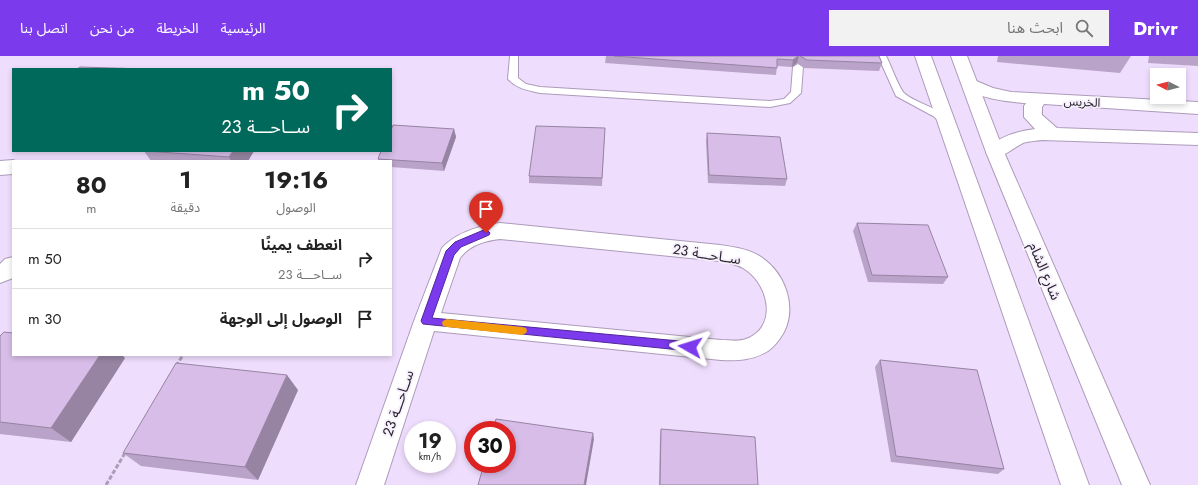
<!DOCTYPE html>
<html lang="ar">
<head>
<meta charset="utf-8">
<style>
	body { margin:0; font-family:Jost,"Noto Sans Arabic",sans-serif; background:#f2f2f2; color:#222; direction:rtl; height:100vh; display:flex; flex-direction:column; font-size:15px; white-space:nowrap }
	* { box-sizing:border-box; margin:0 }
	p { font-size:13px; color:#767676 }
	.icon { flex:none; width:22px; height:22px; fill:none; stroke:currentColor; stroke-width:2; stroke-linecap:round; stroke-linejoin:round }
	.map { position:relative; flex:1; overflow:hidden; direction:ltr }
	.details { position:absolute; left:12px; top:104px; width:380px; height:196px; display:flex; flex-direction:column; background:#fff; border-radius:0px; box-shadow:0 2px 6px #0003; direction:rtl }
	.details>* { flex:none }
	.top-card { position:absolute; left:12px; top:12px; width:380px; height:84px; border-radius:0px; box-shadow:0 2px 6px #0003; direction:rtl; background:#00695c; color:#fff; overflow:hidden }
	.needle { width:26px; rotate:276deg }
	.tools { position:absolute; left:1150px; top:12px; display:grid; gap:8px }
	.tools a { display:grid; place-items:center; width:36px; height:36px; border-radius:0px; background:#fff; box-shadow:0 2px 6px #0003; font-size:20px }
	.speed { position:absolute; left:404px; top:365px; display:flex; gap:8px; font-size:20px; font-weight:700; text-align:center }
	.speed>* { display:grid; place-content:center; width:52px; height:52px; border-radius:50%; background:#fff; box-shadow:0 2px 6px #0003; line-height:1 }
	.speed small { font-size:10px; font-weight:400 }
	.speed .limit { border:6px solid #d22; background:#fff; color:#111 }
	.pin { position:absolute; display:grid; place-items:center; width:34px; height:34px; color:#fff; margin:-41px -17px; border-radius:50% 50% 50% 0; rotate:-45deg; box-shadow:0 0 4px #0007 }
	.pin .icon { rotate:45deg }
	.me { position:absolute; width:44px; margin:-22px; rotate:276deg; stroke-linejoin:round; filter:drop-shadow(0 0 3px #0008) }
	.turn { display:flex; align-items:center; gap:14px; height:84px; padding:0 16px; font-size:18px }
	.turn .icon { width:52px; height:52px; stroke-width:2.5 }
	.turn b { display:block; font-size:28px; line-height:34px }
	.eta { display:flex; justify-content:space-evenly; align-items:center; height:68px; text-align:center }
	.eta b { font-size:24px; font-weight:700; line-height:28px }
	ul { padding:0; list-style:none }
	li { display:flex; align-items:center; gap:12px; height:60px; padding:0 16px; border-top:1px solid #e0e0e0 }
	li div { flex:1 }
	li b { display:block; font-size:15px }
	li em { font-style:normal }
	header { display:flex; align-items:center; gap:24px; box-sizing:border-box; height:56px; padding:0 20px; background:#7c3aed; color:#fff }
	header strong { font-size:19px }
	nav { display:flex; gap:22px; margin-inline-start:auto; font-size:14px }
	.search { width:280px; height:36px; background:#f2f2f2; display:flex; align-items:center; gap:10px; box-sizing:border-box; padding:0 14px; border-radius:0px; color:#767676; font-size:15px }
	.map>svg:first-child { display:block }
</style>
</head>
<body>
<header>
<strong>Drivr</strong>
<div class="search"><svg class="icon" aria-label="search" viewBox="0 0 24 24"><circle cx="10" cy="10" r="6"/><path d="M15 15l6 6"/></svg>ابحث هنا</div>
<nav><a>الرئيسية</a><a>الخريطة</a><a>من نحن</a><a>اتصل بنا</a></nav>
</header>
<div class="map">
<svg width="1198" height="429" viewBox="0 0 1198 429">
	<rect width="100%" height="100%" fill="#efddfd"/>
	<g fill="none" stroke-linecap="round" stroke-linejoin="round">
		<defs>
			<g id="service">
				<path d="M510,0H518V22L526,28L540,31L770,45L784,43L791,36L793,11L798,8L803,11L801,37L790,47L770,51L540,37C528,34 517,33 508,23Z"/>
				<path d="M878,0H886C890,7 899,32 904,37C916,48 940,51 951,66L949,68H943L933,60L896,40Z"/>
			</g>
			<g id="minor">
				<path d="M969,22L993,32L1011,36L1198,46V58L1044,48L1042,51V59L1057,72L1198,77V89L1042,84C1036,85 1029,85 1023,87C1011,93 1002,104 988,100L986,96C995,81 1019,75 1035,73L1024,61V50L1026,47C1009,46 971,42 961,27L963,23Z"/>
				<path d="M13,104L15,105H13V118L0,119V105Z"/>
				<path d="M500,167L720,189C734,191 749,193 761,201C785,217 797,250 784,276C780,283 775,290 768,295C753,304 738,305 721,304L434,275L384,429H356L414,265L442,192C457,176 479,170 500,167ZM500,183L720,205C729,207 738,208 746,214C769,230 778,271 746,283C738,286 729,284 721,284L441,257L460,202C470,189 484,185 500,183Z"/>
				<path d="M13,201V222L0,227V208L5,203Z"/>
			</g>
			<g id="tertiary">
				<path d="M915,0H931L1089,429H1061Z"/>
				<path d="M951,0H967L1004,96L1150,429H1122L986,96Z"/>
			</g>
		</defs>
		<use href="#service" stroke="#ac9bb9" stroke-width="2"/>
		<use href="#minor" stroke="#ac9bb9" stroke-width="2"/>
		<use href="#tertiary" stroke="#ac9bb9" stroke-width="2"/>
		<g stroke="#ab9db5" stroke-width="3" stroke-dasharray="4.5 2" stroke-linecap="butt">
			<path d="M176,310L183,299"/>
			<path d="M106,429L125,397"/>
		</g>
		<use href="#service" fill="#fff" fill-rule="evenodd"/>
		<use href="#minor" fill="#fff" fill-rule="evenodd"/>
		<use href="#tertiary" fill="#fff" fill-rule="evenodd"/>
	</g>
	<g fill="#b9a3c8">
		<path d="M606,0H879L882,7L879,15L804,12L797,7L792,11L777,10L776,19L605,7Z"/>
		<path d="M998,0H1131L1120,17L997,6Z"/>
		<path d="M1149,0H1198V10L1148,7Z"/>
		<path d="M605,72L602,130L529,127V120Z"/>
		<path d="M454,73L456,81L444,115L391,111V105H379L378,103Z"/>
		<path d="M707,77L787,123L785,130L708,127L706,85Z"/>
		<path d="M144,95H254L248,105H151Z"/>
		<path d="M857,167L948,221L943,228L868,226L853,175Z"/>
		<path d="M0,280L125,302L71,386L0,378Z"/>
		<path d="M880,304L1004,413L998,418L891,406L875,311Z"/>
		<path d="M298,334L258,424L141,410L123,397Z"/>
		<path d="M661,373L758,429H659L660,379Z"/>
	</g>
	<g fill="#9684a2">
		<path d="M798,0H799L797,7L792,11L793,4Z"/>
		<path d="M454,73L456,81L444,115L442,107Z"/>
		<path d="M233,95H254L248,105H231L229,101Z"/>
		<path d="M100,299H122L125,302L71,386L51,372Z"/>
		<path d="M287,319L298,334L258,424L245,411Z"/>
		<path d="M593,377L594,383L586,429H584Z"/>
	</g>
	<g fill="#d7bde8" stroke="#9684a2">
		<path d="M614,0H798L793,4L777,3V12Z"/>
		<path d="M800,0H879L882,7L807,4Z"/>
		<path d="M80,11L145,13H77Z"/>
		<path d="M393,69L454,73L442,107L378,103L381,95H391V74Z"/>
		<path d="M536,70L605,72L602,122L529,120Z"/>
		<path d="M707,77L780,81L787,123L709,119Z"/>
		<path d="M146,95H233L229,101Z"/>
		<path d="M857,167L928,169L948,221L872,219Z"/>
		<path d="M4,276L13,277V299H100L51,372L0,366V280Z"/>
		<path d="M880,304L977,314L1004,413L896,400Z"/>
		<path d="M176,307L287,319L245,411L123,397Z"/>
		<path d="M496,363L593,377L584,429H478L484,408H507V374H493Z"/>
		<path d="M661,373L755,381L758,429H660Z"/>
	</g>
	<path fill="#7c3aed" stroke="#51269a" d="M486,173L490,177L489,179L461,191L454,199L432,262L690,286L693,288L695,291L693,294L690,295L423,268L421,265L446,195L455,186Z"/>
	<path fill="#f59e0b" d="M447,263L522,271L526,272L527,275L526,277L522,279L447,271L443,270L442,267L443,265Z"/>
	<g text-anchor="middle" dominant-baseline="central" stroke-width="3.5" stroke-linejoin="round" paint-order="stroke">
		<g font-size="12" fill="#28212c" stroke="#f6effc">
			<text transform="translate(1082 46) rotate(3)">الخريس</text>
		</g>
		<g font-size="14" fill="#28212c" stroke="#f6effc">
			<text transform="translate(707 198) rotate(9)">ســاحـــة 23</text>
			<text transform="translate(1045 215) rotate(67)">شارع الشام</text>
			<text transform="translate(398 347) rotate(-71)">ســاحـــة 23</text>
		</g>
	</g>
</svg>
<div class="tools">
<a><svg class="needle" viewBox="-14 -14 28 28"><path d="M0-13l5 13h-10z" fill="#e53935"/><path d="M0 13l5-13h-10z" fill="#767676"/></svg></a>
</div>
<div class="speed"><div>19<small>km/h</small></div><div class="limit">30</div></div>
<div class="pin" style="left:486px;top:177px;background:#d93025"><svg class="icon" aria-label="arrive" viewBox="0 0 24 24"><path d="M6 21V4h12l-3 4 3 4H6"/></svg></div>
<svg class="me" style="left:690px;top:291px" viewBox="-20 -20 40 40"><path d="M0-17L14 15 0 8-14 15z" fill="#7c3aed" stroke="#fff" stroke-width="4"/></svg>
<div class="top-card">
<div class="turn"><svg class="icon" aria-label="right" viewBox="0 0 24 24"><path d="M7 20v-9h11M14 6l5 5-5 5"/></svg><div><b>50 m</b>ســاحـــة 23</div></div>
</div>
<section class="details">
<div class="eta">
<div><b>19:16</b><p>الوصول</p></div>
<div><b>1</b><p>دقيقة</p></div>
<div><b>80</b><p>m</p></div>
</div>
<ul>
<li><svg class="icon" aria-label="right" viewBox="0 0 24 24"><path d="M7 20v-9h11M14 6l5 5-5 5"/></svg><div><b>انعطف يمينًا</b><p>ســاحـــة 23</p></div><em>50 m</em></li>
<li><svg class="icon" aria-label="arrive" viewBox="0 0 24 24"><path d="M6 21V4h12l-3 4 3 4H6"/></svg><div><b>الوصول إلى الوجهة</b></div><em>30 m</em></li>
</ul>
</section>
</div>
</body>
</html>
